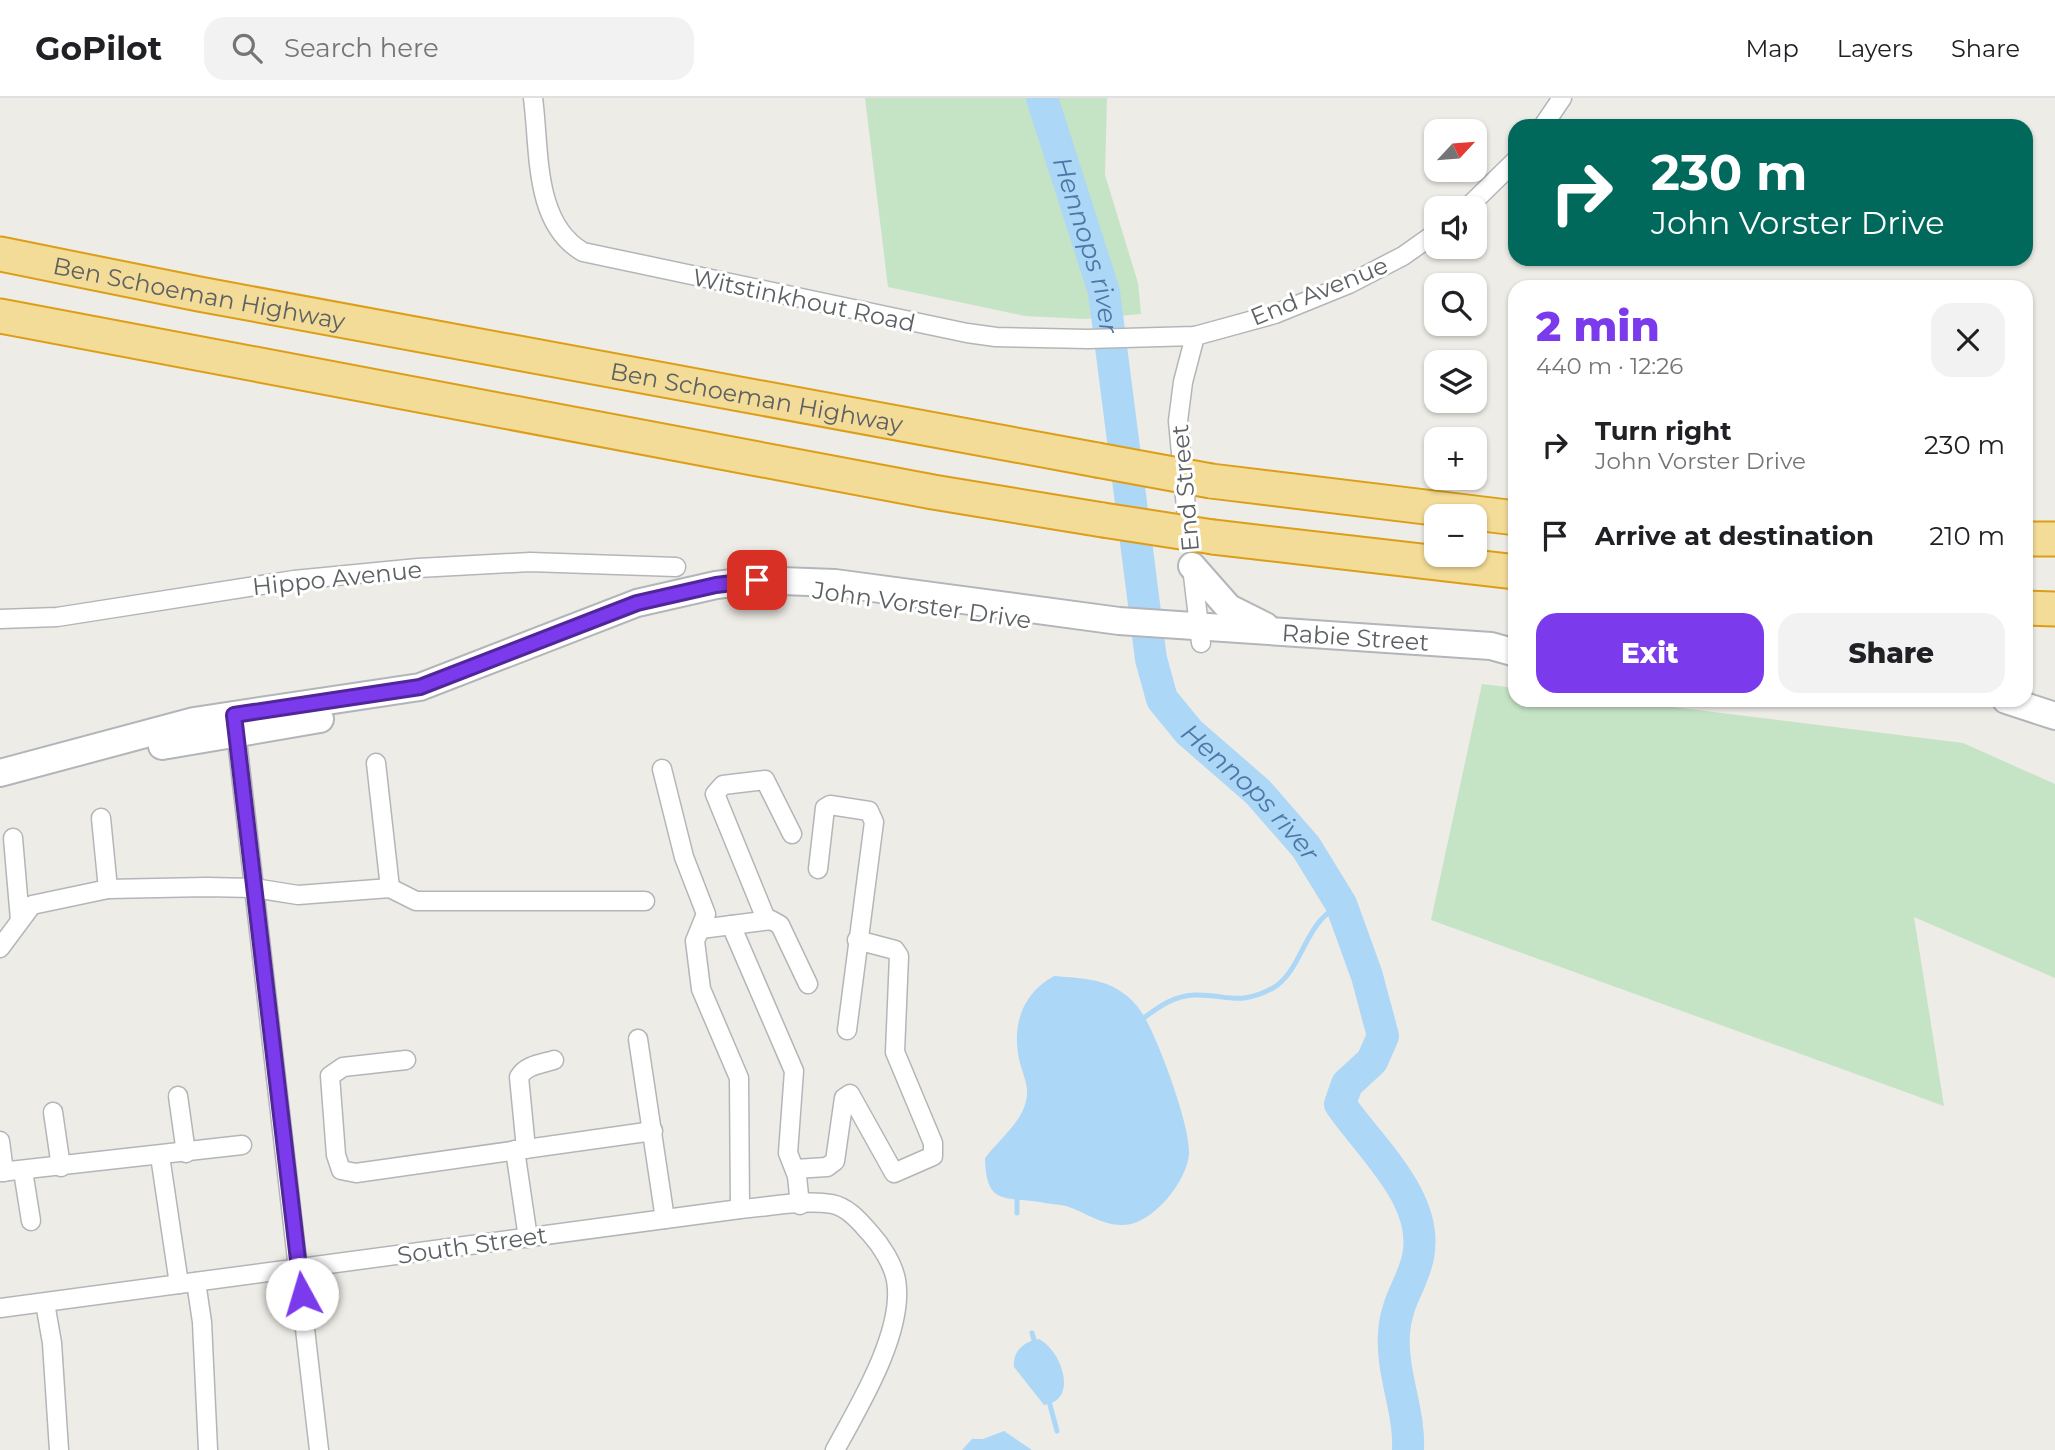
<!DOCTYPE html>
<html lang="en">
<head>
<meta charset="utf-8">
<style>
	body { margin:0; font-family:Montserrat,sans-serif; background:#f2f2f2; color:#202124; height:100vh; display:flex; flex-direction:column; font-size:26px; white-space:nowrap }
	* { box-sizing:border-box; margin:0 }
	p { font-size:23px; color:#757577 }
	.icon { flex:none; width:38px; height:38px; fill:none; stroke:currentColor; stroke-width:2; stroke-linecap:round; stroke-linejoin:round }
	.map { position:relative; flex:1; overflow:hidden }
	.sheet { position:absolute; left:1508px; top:182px; width:525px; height:427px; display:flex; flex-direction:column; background:#fff; border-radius:21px; box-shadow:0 2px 5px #0004 }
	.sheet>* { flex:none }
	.top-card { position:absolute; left:1508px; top:21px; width:525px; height:147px; border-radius:21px; box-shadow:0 2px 5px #0004; background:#00695c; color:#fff; overflow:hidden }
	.needle { width:46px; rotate:64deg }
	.buttons { position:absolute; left:1424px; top:21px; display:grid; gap:14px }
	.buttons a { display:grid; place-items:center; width:63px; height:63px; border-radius:14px; background:#fff; box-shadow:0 2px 5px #0004; font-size:35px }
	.pin { position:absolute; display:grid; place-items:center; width:60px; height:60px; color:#fff; margin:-30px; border-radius:14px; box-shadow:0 4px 10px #0006 }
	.me { position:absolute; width:77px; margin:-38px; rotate:354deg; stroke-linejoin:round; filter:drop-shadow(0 0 5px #0008) }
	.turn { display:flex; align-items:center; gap:24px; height:147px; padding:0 28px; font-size:32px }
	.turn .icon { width:91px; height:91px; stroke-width:2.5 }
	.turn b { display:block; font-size:49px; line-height:60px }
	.round { display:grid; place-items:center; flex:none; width:74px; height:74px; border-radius:21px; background:#f2f2f2 }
	.head { display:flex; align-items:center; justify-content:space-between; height:119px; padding:0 28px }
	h1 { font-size:42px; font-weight:800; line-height:52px; color:#7c3aed }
	.primary-button { display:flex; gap:14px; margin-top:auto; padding:14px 28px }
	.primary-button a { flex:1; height:80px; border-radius:21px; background:#7c3aed; color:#fff; font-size:28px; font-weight:800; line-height:80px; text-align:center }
	.primary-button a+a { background:#f2f2f2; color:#202124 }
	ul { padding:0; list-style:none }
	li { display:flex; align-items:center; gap:21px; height:91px; padding:0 28px }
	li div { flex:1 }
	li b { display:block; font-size:26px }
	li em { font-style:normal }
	header { display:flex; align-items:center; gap:42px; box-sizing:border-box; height:98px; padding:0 35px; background:#fff; border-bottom:2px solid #e0e0e0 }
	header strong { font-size:33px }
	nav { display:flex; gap:38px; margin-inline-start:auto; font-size:24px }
	.search { width:490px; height:63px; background:#f2f2f2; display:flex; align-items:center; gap:18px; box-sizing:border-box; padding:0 24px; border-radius:21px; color:#757577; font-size:26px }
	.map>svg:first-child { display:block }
</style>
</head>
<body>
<header>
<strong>GoPilot</strong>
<div class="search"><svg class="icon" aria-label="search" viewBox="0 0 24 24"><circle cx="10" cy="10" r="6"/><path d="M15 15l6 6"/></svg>Search here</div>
<nav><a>Map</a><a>Layers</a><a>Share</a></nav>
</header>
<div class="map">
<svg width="2055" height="1352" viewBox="0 0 2055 1352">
	<rect width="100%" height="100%" fill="#eeece6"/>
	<g fill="#c5e3c5">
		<path d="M865,0H1107L1105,77L1138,185L1141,216L1084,221L1025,218L888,189Z"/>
		<path d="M1482,586L1515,590L1516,602H1616L1963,645L2055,686V880L1914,819L1944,1008L1431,822Z"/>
	</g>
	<g fill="#add7f7">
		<path d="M1054,878C1076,880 1102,880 1120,893C1130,899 1140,910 1145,920C1159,944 1191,1029 1189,1056C1187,1082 1157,1120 1131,1126C1106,1131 1088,1115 1066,1108C1057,1106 1048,1106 1040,1104C1002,1099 986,1106 985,1060C997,1044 1022,1024 1026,1003C1030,988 1022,975 1019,961C1012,926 1022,896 1054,878Z"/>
		<path d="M1039,1241C1062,1253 1079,1303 1044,1307L1014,1269C1012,1253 1025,1243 1039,1241Z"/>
		<path d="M1004,1333L1032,1352H962L972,1341H983Z"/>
	</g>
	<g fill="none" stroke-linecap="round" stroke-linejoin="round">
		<g stroke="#add7f7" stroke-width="5">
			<path d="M1145,919C1160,908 1174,898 1194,897C1227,896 1238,909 1273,890C1296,877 1303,842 1320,823C1325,816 1334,811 1341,806"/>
			<path d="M1017,1115V1102"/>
			<path d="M1032,1235L1034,1242"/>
			<path d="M1050,1307L1057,1333"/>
		</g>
		<path stroke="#add7f7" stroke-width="32" id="s1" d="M1042,0L1104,194L1151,561L1162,601L1189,634L1258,694L1306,749L1341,806L1367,878L1383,938L1372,963L1347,986L1340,1006C1370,1050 1430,1101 1418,1159C1412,1187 1396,1203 1394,1235C1391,1275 1410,1312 1408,1352"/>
		<defs>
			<g id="street">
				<path d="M533,0C540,52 533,125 583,154L967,235L996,239L1088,241L1195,238L1275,216L1349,186L1403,158L1437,134"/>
				<path d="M1543,28L1562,0"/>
				<path d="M1467,110L1516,62"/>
				<path d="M1189,442L1178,323L1183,284L1195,238"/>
				<path d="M1192,469L1201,545"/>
				<path d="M0,521L57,519L294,482L418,470L530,464L676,469"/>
				<path d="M235,625L319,1352"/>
				<path d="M376,665L390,790"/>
				<path d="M662,671L684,759L706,816L695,843L701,891L739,980L740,1111"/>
				<path d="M101,720L108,791"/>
				<path d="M13,740L20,822"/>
				<path d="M818,771L825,710L830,707L869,713L874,724L847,932"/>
				<path d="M766,821L715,696L723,687L765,682L792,736"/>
				<path d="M731,827L794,973L788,1055L797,1078L800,1107"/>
				<path d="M701,831L771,822L780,827L808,886"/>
				<path d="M0,850L32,807L108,791L206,789L254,790L298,797L390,790L416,803H645"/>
				<path d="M638,941L665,1121"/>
				<path d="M406,962L343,969L330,978L336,1057L341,1072L356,1075L653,1033"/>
				<path d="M178,998L186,1055"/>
				<path d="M53,1014L61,1069"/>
				<path d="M0,1043L4,1074"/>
				<path d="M526,1051L519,979C526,967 541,966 554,962"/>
				<path d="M515,1052L528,1140"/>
				<path d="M160,1058L179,1186"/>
				<path d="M795,1071L827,1069L835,1063L844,1000L850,996L894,1075L933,1058V1045L895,954L899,858L895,852L857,842"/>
				<path d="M23,1073L31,1123"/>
				<path d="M0,1074L242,1047"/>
				<path d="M196,1184L202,1224L208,1352"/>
				<path d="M45,1205L52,1245L59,1352"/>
				<path d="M0,1210L740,1111C769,1109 804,1101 832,1106C848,1109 860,1124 870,1135C881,1147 893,1166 896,1182C905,1233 859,1308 835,1352"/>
			</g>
			<g id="secondary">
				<path d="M1192,468L1229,510L1265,528"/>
				<path d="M2006,602L2055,618"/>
				<path d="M162,648L320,621"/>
				<path id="s2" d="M0,675L194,623L420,589L637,505L716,487L757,482L835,485L1119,523L1491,548L1516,555"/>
			</g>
			<g id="highway">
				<path id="s3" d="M0,156L199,196L1097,362"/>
				<path d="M0,218L933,394L1103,422"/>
				<path d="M1211,383L1516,420"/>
				<path d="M1213,439L1516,474"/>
				<path d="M2026,441H2055"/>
				<path d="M2026,510L2055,511"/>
			</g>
		</defs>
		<use href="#street" stroke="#b3b6b9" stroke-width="21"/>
		<use href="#secondary" stroke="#b2b5b9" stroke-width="30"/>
		<use href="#highway" stroke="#dd9e17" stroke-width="37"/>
		<use href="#street" stroke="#fff" stroke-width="18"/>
		<use href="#secondary" stroke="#fff" stroke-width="26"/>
		<use href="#highway" stroke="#f3db98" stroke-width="33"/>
		<defs>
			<g id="highway-bridge">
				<path d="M1097,362L1211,383"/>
				<path d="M1103,422L1213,439"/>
			</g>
		</defs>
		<use href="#highway-bridge" stroke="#dd9e17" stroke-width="37" stroke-linecap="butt"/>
		<use href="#highway-bridge" stroke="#f3db98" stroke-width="33"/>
	</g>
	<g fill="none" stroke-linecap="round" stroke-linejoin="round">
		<defs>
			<path id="route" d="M302,1196L234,617L420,589L637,505L716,487L757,482"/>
		</defs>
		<use href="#route" stroke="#51269a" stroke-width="18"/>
		<use href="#route" stroke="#7c3aed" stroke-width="12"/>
	</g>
	<g text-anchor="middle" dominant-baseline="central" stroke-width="6" stroke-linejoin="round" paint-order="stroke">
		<g font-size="24" fill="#5d6164" stroke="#fff">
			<text transform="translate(1319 193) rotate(-22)">End Avenue</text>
			<text stroke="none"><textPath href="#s3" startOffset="203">Ben Schoeman Highway</textPath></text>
			<text transform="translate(804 202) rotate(12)">Witstinkhout Road</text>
			<text stroke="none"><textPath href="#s3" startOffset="770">Ben Schoeman Highway</textPath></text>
			<text transform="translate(1185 390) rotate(-95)">End Street</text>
			<text transform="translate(337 480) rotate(-6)">Hippo Avenue</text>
			<text transform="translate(922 507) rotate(8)">John Vorster Drive</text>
			<text stroke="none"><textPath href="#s2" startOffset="1386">Rabie Street</textPath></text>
			<text transform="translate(472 1147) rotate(-8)">South Street</text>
		</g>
		<g font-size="26" font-style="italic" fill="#4c78a7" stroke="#fff">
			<text stroke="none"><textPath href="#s1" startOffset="154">Hennops river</textPath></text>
			<text stroke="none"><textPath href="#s1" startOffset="744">Hennops river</textPath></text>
		</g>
	</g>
</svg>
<div class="buttons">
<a><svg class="needle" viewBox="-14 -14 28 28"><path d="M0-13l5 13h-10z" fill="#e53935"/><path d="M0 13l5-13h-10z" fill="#757577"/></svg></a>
<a><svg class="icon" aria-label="sound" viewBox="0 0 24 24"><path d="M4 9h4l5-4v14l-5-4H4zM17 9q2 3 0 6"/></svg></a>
<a><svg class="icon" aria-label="search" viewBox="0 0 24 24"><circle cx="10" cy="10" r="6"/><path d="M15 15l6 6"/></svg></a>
<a><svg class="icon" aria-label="layers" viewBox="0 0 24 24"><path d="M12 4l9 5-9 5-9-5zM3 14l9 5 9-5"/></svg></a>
<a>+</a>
<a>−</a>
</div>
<div class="pin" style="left:757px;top:482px;background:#d93025"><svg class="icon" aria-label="arrive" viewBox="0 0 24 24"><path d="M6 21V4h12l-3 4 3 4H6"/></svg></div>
<svg class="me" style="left:302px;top:1196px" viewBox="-20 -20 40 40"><circle r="19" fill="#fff"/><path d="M0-13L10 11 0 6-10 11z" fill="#7c3aed"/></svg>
<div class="top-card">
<div class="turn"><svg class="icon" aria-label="right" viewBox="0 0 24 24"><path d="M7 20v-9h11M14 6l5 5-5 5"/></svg><div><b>230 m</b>John Vorster Drive</div></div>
</div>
<section class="sheet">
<div class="head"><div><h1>2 min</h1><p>440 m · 12:26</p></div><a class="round"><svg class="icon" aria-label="close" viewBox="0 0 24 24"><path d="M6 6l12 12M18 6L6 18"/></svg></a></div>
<ul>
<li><svg class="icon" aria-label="right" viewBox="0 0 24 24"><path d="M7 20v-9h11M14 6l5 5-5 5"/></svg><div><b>Turn right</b><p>John Vorster Drive</p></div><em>230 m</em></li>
<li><svg class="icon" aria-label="arrive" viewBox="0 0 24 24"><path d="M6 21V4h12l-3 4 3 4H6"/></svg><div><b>Arrive at destination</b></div><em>210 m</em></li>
</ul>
<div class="primary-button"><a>Exit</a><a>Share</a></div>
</section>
</div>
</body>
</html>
